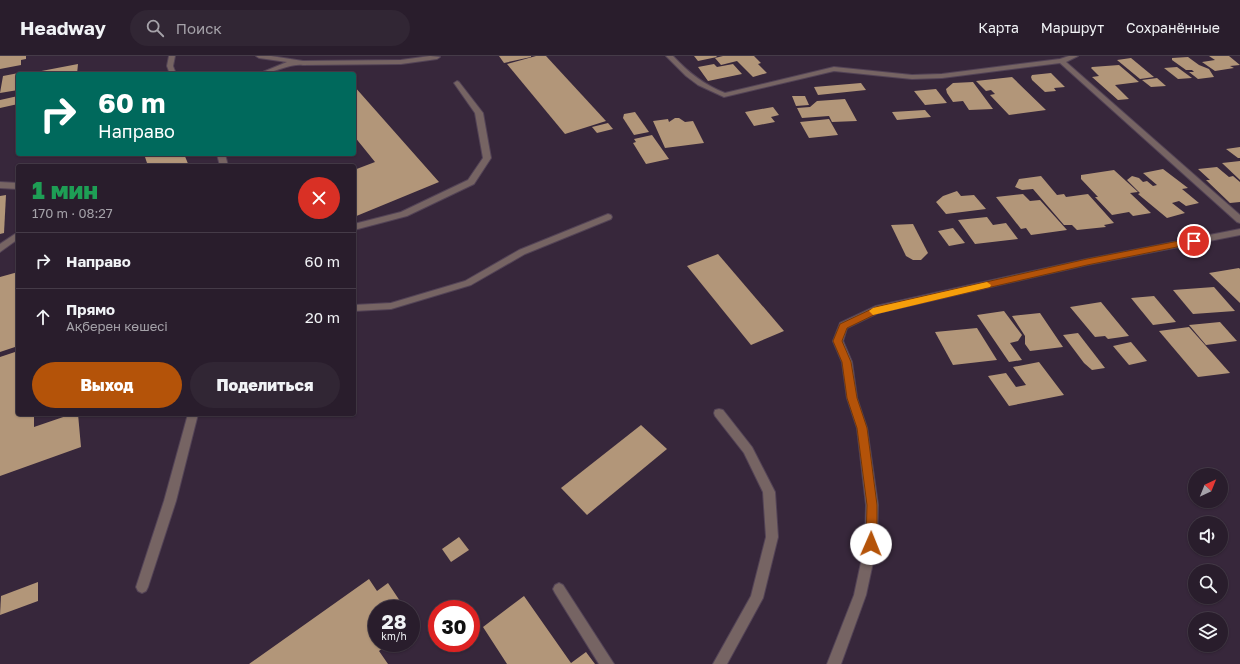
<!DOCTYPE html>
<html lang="ru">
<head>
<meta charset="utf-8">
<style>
	body { margin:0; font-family:"Golos Text",sans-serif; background:#312634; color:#f1f3f6; height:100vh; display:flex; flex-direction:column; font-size:15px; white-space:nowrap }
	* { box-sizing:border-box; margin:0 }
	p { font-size:13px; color:#a5a2a9 }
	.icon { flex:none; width:22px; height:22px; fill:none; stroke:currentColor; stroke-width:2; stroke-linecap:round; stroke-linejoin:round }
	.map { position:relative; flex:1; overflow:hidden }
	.side { position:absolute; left:16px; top:108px; width:340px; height:252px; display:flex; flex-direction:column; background:#291d2c; border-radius:4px; box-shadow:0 1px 3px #0004,0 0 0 1px #453b48 }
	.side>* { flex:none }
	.guide { position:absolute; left:16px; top:16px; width:340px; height:84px; border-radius:4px; box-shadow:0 1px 3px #0004,0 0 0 1px #453b48; background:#00695c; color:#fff; overflow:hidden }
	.needle { width:26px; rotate:43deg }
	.controls { position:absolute; left:1188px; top:412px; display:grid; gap:8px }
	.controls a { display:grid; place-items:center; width:40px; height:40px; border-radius:50%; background:#291d2c; box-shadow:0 1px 3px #0004,0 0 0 1px #453b48; font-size:20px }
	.speed { position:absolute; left:368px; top:544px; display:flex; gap:8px; font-size:20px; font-weight:700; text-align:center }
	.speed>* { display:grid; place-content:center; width:52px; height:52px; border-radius:50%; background:#291d2c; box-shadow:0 1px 3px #0004,0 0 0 1px #453b48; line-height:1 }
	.speed small { font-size:10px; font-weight:400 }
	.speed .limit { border:6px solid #d22; background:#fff; color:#111 }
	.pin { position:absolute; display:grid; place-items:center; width:34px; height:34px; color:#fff; margin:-17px; border:2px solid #fff; border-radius:50%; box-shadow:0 1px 4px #0007 }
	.me { position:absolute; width:44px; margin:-22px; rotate:1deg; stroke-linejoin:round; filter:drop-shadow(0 0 3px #0008) }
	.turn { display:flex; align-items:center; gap:14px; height:84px; padding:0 16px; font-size:18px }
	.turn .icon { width:52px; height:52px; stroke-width:2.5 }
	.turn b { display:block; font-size:28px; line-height:34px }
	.round { display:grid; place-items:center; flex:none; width:42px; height:42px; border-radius:21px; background:#312634 }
	.headline { display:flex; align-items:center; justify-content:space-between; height:68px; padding:0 16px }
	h1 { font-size:24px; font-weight:800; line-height:30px; color:#1e9e55 }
	.action { display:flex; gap:8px; margin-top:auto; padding:8px 16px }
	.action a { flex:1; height:46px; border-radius:24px; background:#b45309; color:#fff; font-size:16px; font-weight:800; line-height:46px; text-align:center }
	.action a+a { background:#312634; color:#f1f3f6 }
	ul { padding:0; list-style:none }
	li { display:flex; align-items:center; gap:12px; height:56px; padding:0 16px; border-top:1px solid #453b48 }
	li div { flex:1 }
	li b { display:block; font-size:15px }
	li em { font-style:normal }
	header { display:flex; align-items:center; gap:24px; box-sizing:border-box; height:56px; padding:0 20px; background:#291d2c; border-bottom:1px solid #453b48 }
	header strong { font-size:19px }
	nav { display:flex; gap:22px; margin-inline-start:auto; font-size:14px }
	.search { width:280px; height:36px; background:#312634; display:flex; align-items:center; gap:10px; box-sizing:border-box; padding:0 14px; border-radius:22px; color:#a5a2a9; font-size:15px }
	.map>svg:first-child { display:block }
</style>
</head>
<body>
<header>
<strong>Headway</strong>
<div class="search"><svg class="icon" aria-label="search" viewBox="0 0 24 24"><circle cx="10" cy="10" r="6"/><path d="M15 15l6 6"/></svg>Поиск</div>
<nav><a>Карта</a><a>Маршрут</a><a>Сохранённые</a></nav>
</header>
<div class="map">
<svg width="1240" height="608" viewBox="0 0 1240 608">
	<rect width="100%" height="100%" fill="#37273b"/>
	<g fill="#b29679">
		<path d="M0,0H26V3L21,4V9L0,13Z"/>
		<path d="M499,0H531V1L504,7Z"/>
		<path d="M536,0H546L606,65L565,78L507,8Z"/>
		<path d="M694,0H716L717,1L698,5Z"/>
		<path d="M723,0H754L761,7L758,8L767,17L753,21L737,5L721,9L715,2Z"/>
		<path d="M1209,0H1229L1240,9L1230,10L1234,12L1215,15L1202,6L1215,4Z"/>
		<path d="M1188,1L1199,9L1209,13L1214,21L1198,23L1189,16H1194L1192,14H1186L1172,4V2Z"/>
		<path d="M1131,2L1154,21L1140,23L1117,4Z"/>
		<path d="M78,8L77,18H31V17Z"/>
		<path d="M714,8L717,11L733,8L742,18L708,25L698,11Z"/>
		<path d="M1119,9L1139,26L1115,29L1129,43L1118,44L1092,21L1099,20L1091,12L1092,11Z"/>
		<path d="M1177,11L1192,22L1178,23L1164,12Z"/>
		<path d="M29,15V18H18V34L0,37L3,20Z"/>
		<path d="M1051,17L1065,31L1054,32L1056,35L1045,36L1032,24L1031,21L1032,19Z"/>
		<path d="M1012,21L1046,54L1009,59L990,39L995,38L991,34L986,35L976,25Z"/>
		<path d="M1157,22L1166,30L1151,31L1142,24Z"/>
		<path d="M973,26L993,53L969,54L963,45L953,46L947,37L946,33L953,27Z"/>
		<path d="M861,27L866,34L818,39L814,31Z"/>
		<path d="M354,30L439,126L354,161V114L375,106L354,80Z"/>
		<path d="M936,33L947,47L925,49L914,35Z"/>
		<path d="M18,40V48L0,52V44Z"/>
		<path d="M792,40H805L809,49L796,50Z"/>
		<path d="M845,43L857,65L832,66L829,60L802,62L797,52L810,51L817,45Z"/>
		<path d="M773,51L779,59L771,61L775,66L754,70L745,56Z"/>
		<path d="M925,54L931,61L897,64L892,56Z"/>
		<path d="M635,56L649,76L634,79L623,62L624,58Z"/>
		<path d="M675,62H679L685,66L693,65L704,87L665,92L653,65L668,63L669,66Z"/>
		<path d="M829,63L838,79L809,82L800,66Z"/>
		<path d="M608,67L613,73L597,77L592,71Z"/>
		<path d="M652,79L669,103L646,108L633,87L636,86L634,83Z"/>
		<path d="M1240,91V102H1238L1226,93Z"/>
		<path d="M144,98H184L189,110H148Z"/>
		<path d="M1240,105V124L1222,107Z"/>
		<path d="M1217,111L1229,121L1233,120L1240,126V146L1230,147L1206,124H1210L1198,113Z"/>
		<path d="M1163,113L1188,132L1182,133L1199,147L1186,150L1179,145L1172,147L1185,157L1167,162L1138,138L1140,137L1127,124L1132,120L1139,122L1143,126L1147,125L1153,130L1157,129L1143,117Z"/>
		<path d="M1114,114L1138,136L1130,137L1151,157L1133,160L1129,156L1112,159L1095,141H1098L1081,123V119Z"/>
		<path d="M1041,120L1057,139L1064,138L1066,141L1088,138L1114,167L1104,169L1106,171L1077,174L1072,169H1064L1033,133L1022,134L1015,131L1019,123Z"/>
		<path d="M957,135L961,140L974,139L986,153L946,158L936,146L943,140Z"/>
		<path d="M1023,138L1030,145L1040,144L1067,174L1031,179L1026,172L1021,173L996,141Z"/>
		<path d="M6,139L4,177L0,178V140Z"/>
		<path d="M987,161L993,169L1006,167L1018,183L975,188L958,164Z"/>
		<path d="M913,168L928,197L921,204H913L906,200L891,169Z"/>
		<path d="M953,172L965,187L949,190L938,175Z"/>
		<path d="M718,198L784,275L751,289L687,210Z"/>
		<path d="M1239,212L1240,213V247L1209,217Z"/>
		<path d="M18,216V290L0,296V221Z"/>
		<path d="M1214,231L1235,255L1193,258L1173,234Z"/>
		<path d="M1154,240L1176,266L1153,269L1131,242Z"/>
		<path d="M1101,246L1129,280L1108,283L1105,280L1095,281L1070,251Z"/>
		<path d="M1004,255L1022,279L1018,285L1010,287L1022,304L1009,306L977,259Z"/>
		<path d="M1040,257L1063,291L1030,295L1025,288V280L1012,260Z"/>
		<path d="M1220,266L1237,285L1206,289L1189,269Z"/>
		<path d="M1189,271L1230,317L1198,321L1159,275Z"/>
		<path d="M977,272L997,304L953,309L935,276Z"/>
		<path d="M1078,277L1105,312L1092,314L1084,307L1063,279Z"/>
		<path d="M1131,286L1147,305L1129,309L1113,290Z"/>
		<path d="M18,295V358H34V371L72,358H78L81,391L0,420V301Z"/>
		<path d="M1039,306L1064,339L1009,350L988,320L1006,317L1016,331L1026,329L1013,311Z"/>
		<path d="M641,369L667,393L587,459L561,432Z"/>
		<path d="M459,481L469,494L451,506L442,493Z"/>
		<path d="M369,523L377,535L388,527L400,545L392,551L393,553H377V587H389L379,595L388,608H249Z"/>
		<path d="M38,526V545L0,559L1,540Z"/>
		<path d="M524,540L571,607L586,596L595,608H507L483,571Z"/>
	</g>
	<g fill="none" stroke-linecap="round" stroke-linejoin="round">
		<defs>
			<g id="lane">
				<path d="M169,0H175L173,10L176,18H170L167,10Z"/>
				<path d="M256,0H271L303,5L401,4L430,0L440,1L437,3L401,8L303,9C288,7 274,18 258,18L287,6L259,2Z"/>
				<path d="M457,25L459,26L483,57L491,102L474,128L407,160L354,174V168L401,156L468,124L483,102L475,57L454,27Z"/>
				<path d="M217,98H225L228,110H220Z"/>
				<path d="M0,126L18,127V133L0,132Z"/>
				<path d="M608,158L611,159L612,161L611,163L525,198L471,229L391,253L354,255V249L391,247L465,225L519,194Z"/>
				<path d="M18,176V183L0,196V188Z"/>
				<path d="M719,353L723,354L752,391L773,432L775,436L778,481L763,542L727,608H713L751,540L766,481L763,436L744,397L715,360L714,357L715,354Z"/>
				<path d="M188,358H198L176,445L148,531L146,535L142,537L138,535L136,531L164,445Z"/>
				<path d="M559,527L563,529L614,608H599L555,537L553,533L555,529Z"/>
			</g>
			<g id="street">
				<path d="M666,0H673C688,16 704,29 725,37L834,11L912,19L942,18L1060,3L1069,0H1078L1066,6L1240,159V167L1237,166L1060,7L942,22L912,23L834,15L724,41L698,29L686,20Z"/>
				<path d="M1240,173V179L1087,209L878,257L847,272L843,285L852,306L857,342L867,372L878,449L877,488L866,539L841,608H827L854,539L865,488L866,449L857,372L847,342L842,306L833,285L840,267L876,250L1087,203Z"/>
			</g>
		</defs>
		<use href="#lane" stroke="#534356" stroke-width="2"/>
		<use href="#street" stroke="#534356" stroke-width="2"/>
		<use href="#lane" fill="#766463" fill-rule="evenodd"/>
		<use href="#street" fill="#766463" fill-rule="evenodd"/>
	</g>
	<path fill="#b45309" stroke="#753606" d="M1194,182L1198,185L1197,187L1087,209L878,257L847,272L842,285L851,306L857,342L867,372L877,449V488L875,492L871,493L867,492L866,488L867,449L857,372L847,342L842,306L833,285L840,268L876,251L1087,203Z"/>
	<path fill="#f59e0b" d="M987,226L991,229L990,231L873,259L869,255L873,252Z"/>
</svg>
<div class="controls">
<a><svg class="needle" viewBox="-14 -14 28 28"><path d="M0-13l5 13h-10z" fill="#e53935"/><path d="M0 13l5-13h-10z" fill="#a5a2a9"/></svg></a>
<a><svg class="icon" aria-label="sound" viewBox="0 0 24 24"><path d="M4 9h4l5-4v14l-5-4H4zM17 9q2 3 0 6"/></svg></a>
<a><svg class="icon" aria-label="search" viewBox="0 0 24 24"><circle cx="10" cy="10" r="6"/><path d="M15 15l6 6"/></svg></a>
<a><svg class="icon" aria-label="layers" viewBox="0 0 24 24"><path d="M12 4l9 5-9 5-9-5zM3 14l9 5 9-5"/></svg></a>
</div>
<div class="speed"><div>28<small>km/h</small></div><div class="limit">30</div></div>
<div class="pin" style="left:1194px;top:185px;background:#d93025"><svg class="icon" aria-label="arrive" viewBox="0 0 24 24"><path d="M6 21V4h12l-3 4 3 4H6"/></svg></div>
<svg class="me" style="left:871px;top:488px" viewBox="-20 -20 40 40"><circle r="19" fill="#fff"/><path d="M0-13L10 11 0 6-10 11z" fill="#b45309"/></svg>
<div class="guide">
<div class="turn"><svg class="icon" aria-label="right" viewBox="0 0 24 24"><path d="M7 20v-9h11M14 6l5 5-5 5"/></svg><div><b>60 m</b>Направо</div></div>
</div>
<section class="side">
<div class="headline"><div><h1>1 мин</h1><p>170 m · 08:27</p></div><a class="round" style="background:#d93025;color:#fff"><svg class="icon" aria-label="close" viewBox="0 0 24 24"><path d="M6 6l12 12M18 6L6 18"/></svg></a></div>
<ul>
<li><svg class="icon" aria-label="right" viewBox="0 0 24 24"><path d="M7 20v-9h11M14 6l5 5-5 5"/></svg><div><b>Направо</b></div><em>60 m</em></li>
<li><svg class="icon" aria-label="ahead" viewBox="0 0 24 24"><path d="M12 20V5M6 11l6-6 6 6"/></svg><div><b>Прямо</b><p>Ақберен көшесі</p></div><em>20 m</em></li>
</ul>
<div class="action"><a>Выход</a><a>Поделиться</a></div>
</section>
</div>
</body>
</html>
